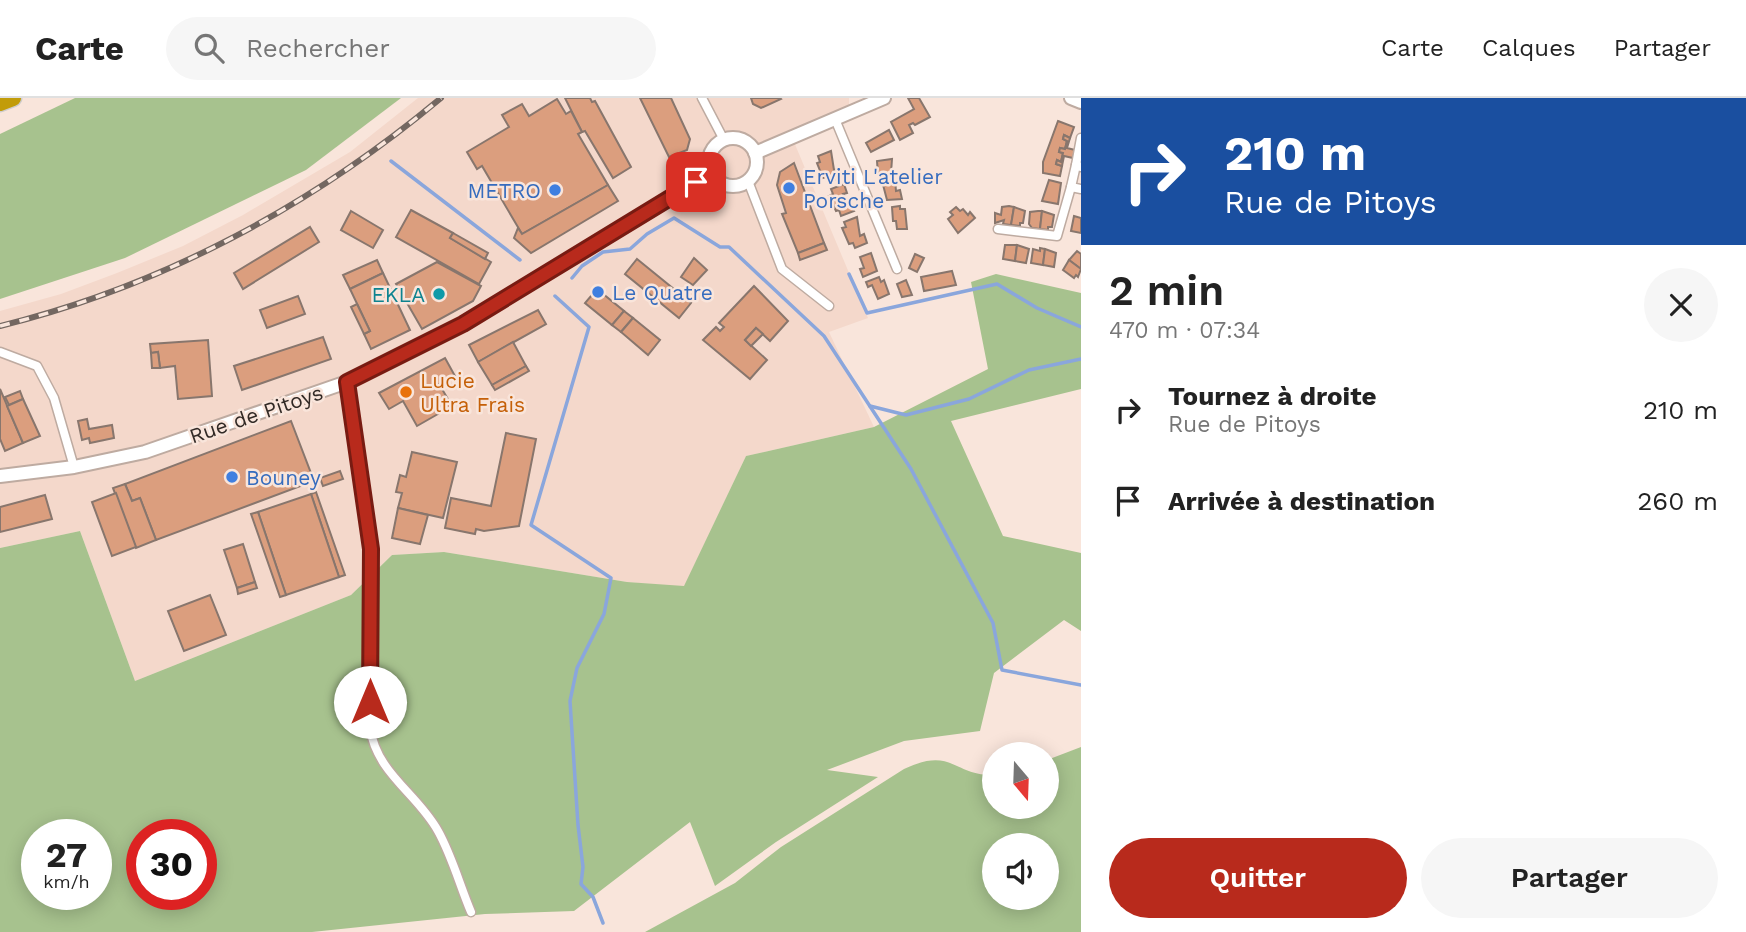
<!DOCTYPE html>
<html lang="fr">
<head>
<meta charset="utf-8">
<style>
	body { margin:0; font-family:"Work Sans",sans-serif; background:#f6f6f6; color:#222; height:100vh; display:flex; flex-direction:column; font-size:26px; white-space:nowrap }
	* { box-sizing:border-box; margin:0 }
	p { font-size:23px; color:#767676 }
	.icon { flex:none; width:38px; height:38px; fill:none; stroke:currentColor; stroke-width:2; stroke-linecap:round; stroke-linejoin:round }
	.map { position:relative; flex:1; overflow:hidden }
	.drawer { display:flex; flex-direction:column; background:#fff; width:665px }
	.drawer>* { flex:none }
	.hud { background:#1a4fa0; color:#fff; overflow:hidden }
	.needle { width:46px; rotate:161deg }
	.controls { position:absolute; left:982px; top:644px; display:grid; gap:14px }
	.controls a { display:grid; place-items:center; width:77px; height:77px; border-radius:50%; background:#fff; box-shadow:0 4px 18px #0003; font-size:35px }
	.speed { position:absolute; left:21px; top:721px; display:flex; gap:14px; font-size:35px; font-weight:700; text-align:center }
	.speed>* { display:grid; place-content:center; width:91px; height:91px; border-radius:50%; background:#fff; box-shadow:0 4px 18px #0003; line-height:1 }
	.speed small { font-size:18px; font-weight:400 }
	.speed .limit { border:10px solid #d22; background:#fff; color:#111 }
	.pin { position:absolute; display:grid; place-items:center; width:60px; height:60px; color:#fff; margin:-30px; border-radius:14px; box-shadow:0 4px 10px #0006 }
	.me { position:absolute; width:77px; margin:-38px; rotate:0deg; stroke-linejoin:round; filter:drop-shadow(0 0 5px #0008) }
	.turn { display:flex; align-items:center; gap:24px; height:147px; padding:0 28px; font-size:32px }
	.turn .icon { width:91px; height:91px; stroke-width:2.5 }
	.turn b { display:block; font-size:49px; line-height:60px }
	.round { display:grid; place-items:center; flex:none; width:74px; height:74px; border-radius:37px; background:#f6f6f6 }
	.overview { display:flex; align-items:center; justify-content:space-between; height:119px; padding:0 28px }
	h1 { font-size:42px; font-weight:600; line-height:52px }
	.primary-button { display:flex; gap:14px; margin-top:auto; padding:14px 28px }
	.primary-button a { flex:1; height:80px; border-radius:42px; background:#b82a1c; color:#fff; font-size:28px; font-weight:600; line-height:80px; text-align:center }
	.primary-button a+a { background:#f6f6f6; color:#222 }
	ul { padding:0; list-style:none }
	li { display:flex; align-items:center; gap:21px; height:91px; padding:0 28px }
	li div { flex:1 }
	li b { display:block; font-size:26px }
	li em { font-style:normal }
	header { display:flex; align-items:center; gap:42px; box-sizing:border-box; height:98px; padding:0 35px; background:#fff; border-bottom:2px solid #e0e0e0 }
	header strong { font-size:33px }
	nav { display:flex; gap:38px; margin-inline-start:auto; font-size:24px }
	.search { width:490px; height:63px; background:#f6f6f6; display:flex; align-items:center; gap:18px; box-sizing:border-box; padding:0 24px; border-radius:38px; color:#767676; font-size:26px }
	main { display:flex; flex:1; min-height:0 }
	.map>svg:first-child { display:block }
</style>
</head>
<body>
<header>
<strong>Carte</strong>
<div class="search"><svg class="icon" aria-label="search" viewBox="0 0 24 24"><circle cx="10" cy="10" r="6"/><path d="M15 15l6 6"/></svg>Rechercher</div>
<nav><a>Carte</a><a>Calques</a><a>Partager</a></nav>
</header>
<main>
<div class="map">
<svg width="1081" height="834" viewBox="0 0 1081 834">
	<rect width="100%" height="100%" fill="#f9e5db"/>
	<path fill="#f4d8cb" d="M418,0H849V9L794,44L868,220L829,234L874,329L746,358L684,489L627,484L444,454L392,457L351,497L135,583L80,433L0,450V213L61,196L117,175L183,148L243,117L350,54Z"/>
	<g fill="#a7c28e" fill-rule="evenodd">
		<path d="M75,0H401L306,72L125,160L0,201V36Z"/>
		<path d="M996,176L1081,195V291L951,323L1003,438L1081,455V533L1064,522L994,575L980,633L904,643L827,672L878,679L776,744L715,788L690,724L574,813L485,816L312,834H0V450L80,433L135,583L351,497L392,457L444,454L627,484L684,488L746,358L874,329L988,271L971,184ZM37,737H96V796H37ZM142,737H201V796H142Z"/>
		<path d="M1081,649V834H645L735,785L781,749L904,671C953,648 953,678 994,677V709H1046L1047,662ZM994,747H1046V800H994Z"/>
	</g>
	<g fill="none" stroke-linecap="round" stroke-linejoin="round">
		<g stroke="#8aa6dc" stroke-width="3.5">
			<path d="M391,63L520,162"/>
			<path d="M849,176L867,215L997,186L1037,210L1081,229"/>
			<path d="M572,180L582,168L603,154L630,151L647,136L674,120L720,149H729L824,238L911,371L993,525L1002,572L1081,587"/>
			<path d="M555,198L589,229L531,427L611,480L604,516L577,570L570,603L578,727L583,769L581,786L593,799L603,825"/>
			<path d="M870,308L906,317L969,301L1029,272L1081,261"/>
		</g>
	</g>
	<g fill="#db9e7e" stroke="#88766d" stroke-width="2">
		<path d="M565,0H590L592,4L595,3L631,69L613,80L585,33L582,34Z"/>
		<path d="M640,0H671L690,41L687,52L669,59Z"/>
		<path d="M751,0H780L781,1L761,10L753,6Z"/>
		<path d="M908,0H919L930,19L915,27L913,25L909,27L913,35L900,42L891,24L914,11Z"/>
		<path d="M557,1L566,16L571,13L582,34L578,36L608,87L522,136L482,68L477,71L467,54L509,29L502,17L522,6L529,18Z"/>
		<path d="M1058,23L1074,29L1070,40L1064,37L1063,41L1067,43L1065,51L1060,50L1059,54L1063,55L1061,64L1057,62L1056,66L1062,68L1060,78L1043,75V64Z"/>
		<path d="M889,32L894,42L871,54L866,45Z"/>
		<path d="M1064,37L1070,40L1067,50L1075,52L1073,60L1064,58L1062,68L1056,66L1057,62L1061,64L1063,55L1059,54L1060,50L1065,51L1067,43L1063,41Z"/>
		<path d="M831,53L834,72L838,71L841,79L829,84L826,79L823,80L817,65L820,64L818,58Z"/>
		<path d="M892,61L891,75L878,76L877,63Z"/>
		<path d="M794,65L824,145L798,155L782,116L786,115L777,87L780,74Z"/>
		<path d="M895,82L896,93L900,92L902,101L887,102L882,83Z"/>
		<path d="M1049,82L1061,85L1058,106L1042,103Z"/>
		<path d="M844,86L847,95L843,96L854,113L841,118L839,112L836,113L829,98L833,96L831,91Z"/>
		<path d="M608,87L618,103L531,155L514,140L518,130L522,136Z"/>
		<path d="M900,108V111H905L907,131H897L896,123H893L892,109Z"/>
		<path d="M1009,108L1014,109L1011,127L1003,126L1004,122L995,125V115L1001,117L1002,109Z"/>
		<path d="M956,109L960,113L963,111L968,117L970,114L975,120L958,135L948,121L953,117L950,114Z"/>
		<path d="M1014,109L1025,113L1023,125H1020V128L1011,127Z"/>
		<path d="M411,112L453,135L450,140L491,164L479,186L396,139Z"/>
		<path d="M351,113L383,132L373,150L341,132Z"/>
		<path d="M1038,113H1042L1040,131L1032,130L1029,126L1030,114Z"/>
		<path d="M1042,113L1054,117L1052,129H1048V132L1040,131Z"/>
		<path d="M1074,118L1081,120V135L1071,133Z"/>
		<path d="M857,119L860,138L864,136L867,145L855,150L853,145L849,146L842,130L846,129L844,124Z"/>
		<path d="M310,129L319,144L243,191L234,175Z"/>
		<path d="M453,135L488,155L485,161L450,140Z"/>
		<path d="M824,145L827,152L800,162L798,155Z"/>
		<path d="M1005,147H1017L1015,163L1003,161Z"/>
		<path d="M1017,147L1029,151L1026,165L1015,163Z"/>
		<path d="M1040,150L1045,151L1043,167L1031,165L1033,151L1040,153Z"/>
		<path d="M1045,151L1056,155L1054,169L1043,167Z"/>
		<path d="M1077,153L1081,156V171L1069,162Z"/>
		<path d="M871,155L877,173L863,179L860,171L864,170L860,159Z"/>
		<path d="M915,156L924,160L917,174L909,170Z"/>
		<path d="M694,160L707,172L693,187L681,179Z"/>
		<path d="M637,161L691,205L679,220L625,176Z"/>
		<path d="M377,162L383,175L350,191L343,177Z"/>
		<path d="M1069,162L1081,171L1078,179L1076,177L1074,180L1063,172Z"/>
		<path d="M437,164L481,188L473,203L422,231L396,186Z"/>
		<path d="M952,173L956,187L924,193L921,179Z"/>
		<path d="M383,175L410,232L371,251L364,236L370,233L350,191Z"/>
		<path d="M879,179L881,184L884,182L889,196L878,201L872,187L868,189L866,184Z"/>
		<path d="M906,182L912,197L902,199L897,186Z"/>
		<path d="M754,188L788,223L770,243L756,230L745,242L767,262L750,281L703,242L716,229L720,233L724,229L719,225Z"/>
		<path d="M597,191L624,213L612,227L585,205Z"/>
		<path d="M298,198L305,216L267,230L260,212Z"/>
		<path d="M357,206L370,233L364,236L351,209Z"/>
		<path d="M538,212L546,226L478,264L469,247Z"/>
		<path d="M624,213L633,220L621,234L612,227Z"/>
		<path d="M633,220L660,242L648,257L621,234Z"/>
		<path d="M756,230L763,236L751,248L745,242Z"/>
		<path d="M323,239L331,261L242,292L234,268Z"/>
		<path d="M208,242L212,298L178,301L175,268L160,270L158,254L151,255L150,246Z"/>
		<path d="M513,244L526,268L492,287L478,264Z"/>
		<path d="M158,254L160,270H152L151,255Z"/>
		<path d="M445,260L455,278L439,286L452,308L417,328L403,303L389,311L379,295Z"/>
		<path d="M526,268L529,273L495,292L492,287Z"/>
		<path d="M0,291L23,345L5,353L0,341Z"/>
		<path d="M20,293L23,301L9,307L5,299Z"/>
		<path d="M23,301L40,338L23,345L7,308Z"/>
		<path d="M87,321L89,331L112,327L114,340L90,345L89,340L82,342L78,323Z"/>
		<path d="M291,323L314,383L156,442L140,400L132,403L125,386Z"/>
		<path d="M506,335L536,341L519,428L484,433L476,431L475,436L445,430L451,400L491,408Z"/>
		<path d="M412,354L457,364L443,420L398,410L402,395L396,394L400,377L406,379Z"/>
		<path d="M340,373L343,381L323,388L320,380Z"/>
		<path d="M125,386L132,403L140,400L156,442L136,450L113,390Z"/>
		<path d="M316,394L345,477L339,479L311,396Z"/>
		<path d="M116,395L136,449L112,458L92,404Z"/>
		<path d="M311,396L339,479L286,497L258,414Z"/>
		<path d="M45,397L52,421L0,434V409Z"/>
		<path d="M398,410L428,417L420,446L392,440Z"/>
		<path d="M258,414L286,497L280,499L251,416Z"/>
		<path d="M243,446L255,484L237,490L224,452Z"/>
		<path d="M255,484L257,490L238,496L237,490Z"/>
		<path d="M210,497L226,537L184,553L168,513Z"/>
	</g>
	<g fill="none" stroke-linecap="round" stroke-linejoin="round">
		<defs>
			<g id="street">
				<path d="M702,0L724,42"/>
				<path d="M835,21L897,171"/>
				<path d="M1076,67L1081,40"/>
				<path d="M1081,69L1076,67L1071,89L1081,91"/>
				<path d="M748,83L782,171L829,208"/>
				<path d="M998,131L1057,138L1071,89"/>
				<path d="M0,254L37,268L54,300L74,369"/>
				<path d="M347,284L371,451L370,630C377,676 417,695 438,733C452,758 460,788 471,814"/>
			</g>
			<g id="secondary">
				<path d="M1071,0L1081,4"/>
				<circle cx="733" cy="64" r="24"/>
				<path d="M755,55L884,0"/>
				<path d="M0,378L74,369L145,354L347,284L463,226L712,75"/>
			</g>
			<path id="highway" d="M0,5L13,0"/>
		</defs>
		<use href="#street" stroke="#beaba1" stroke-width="11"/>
		<use href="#secondary" stroke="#beaba1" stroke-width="16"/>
		<use href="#highway" stroke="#cecccb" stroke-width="19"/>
		<use href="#street" stroke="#fff" stroke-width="8"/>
		<use href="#secondary" stroke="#fff" stroke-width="12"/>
		<use href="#highway" stroke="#c29c09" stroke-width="16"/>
		<defs>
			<path id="rail" d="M0,228C163,188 313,107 441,0"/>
		</defs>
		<use href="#rail" stroke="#736761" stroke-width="6"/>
		<use href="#rail" stroke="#f9e5db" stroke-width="3.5" stroke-dasharray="10" stroke-linecap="butt"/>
	</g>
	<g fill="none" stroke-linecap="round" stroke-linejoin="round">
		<defs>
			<path id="route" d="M370,604L371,451L347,284L463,226L696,84"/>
		</defs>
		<use href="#route" stroke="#781b12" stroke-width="18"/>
		<use href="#route" stroke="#b82a1c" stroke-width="12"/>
	</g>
	<g fill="#3f7fe0" stroke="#f9e5db" stroke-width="2.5">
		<circle cx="789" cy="90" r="7"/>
		<circle cx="555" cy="92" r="7"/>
		<circle cx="598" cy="194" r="7"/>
		<circle cx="232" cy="379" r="7"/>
	</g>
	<circle fill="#0f9aa8" stroke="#f9e5db" stroke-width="2.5" cx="439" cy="196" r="7"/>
	<circle fill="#e8710a" stroke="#f9e5db" stroke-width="2.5" cx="406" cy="294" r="7"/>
	<g text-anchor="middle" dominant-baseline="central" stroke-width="5" stroke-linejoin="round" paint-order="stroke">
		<g font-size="21" fill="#366cbe" stroke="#f9e5db" text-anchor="start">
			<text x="803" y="78">Erviti L'atelier<tspan x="803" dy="24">Porsche</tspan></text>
			<text x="541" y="92" text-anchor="end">METRO</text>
			<text x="612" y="194">Le Quatre</text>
			<text x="246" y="379">Bouney</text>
		</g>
		<g font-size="21" fill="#0d838f" stroke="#f9e5db" text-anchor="end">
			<text x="425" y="196">EKLA</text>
		</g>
		<g font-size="21" fill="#c56008" stroke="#f9e5db" text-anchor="start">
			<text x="420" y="282">Lucie<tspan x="420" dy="24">Ultra Frais</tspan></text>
		</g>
		<g font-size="21" fill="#322a26" stroke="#f9e5db">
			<text transform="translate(256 316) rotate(-19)">Rue de Pitoys</text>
		</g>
	</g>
</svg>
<div class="controls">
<a><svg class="needle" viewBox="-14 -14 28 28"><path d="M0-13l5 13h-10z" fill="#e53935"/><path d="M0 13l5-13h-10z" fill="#767676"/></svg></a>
<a><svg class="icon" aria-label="sound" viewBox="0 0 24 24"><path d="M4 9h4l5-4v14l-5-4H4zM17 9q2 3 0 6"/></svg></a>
</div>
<div class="speed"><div>27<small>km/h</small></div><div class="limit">30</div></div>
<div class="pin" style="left:696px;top:84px;background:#d93025"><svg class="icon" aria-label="arrive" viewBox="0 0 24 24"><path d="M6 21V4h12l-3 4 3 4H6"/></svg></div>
<svg class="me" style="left:370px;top:604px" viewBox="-20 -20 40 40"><circle r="19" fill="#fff"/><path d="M0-13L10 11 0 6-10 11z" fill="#b82a1c"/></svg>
</div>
<section class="drawer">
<div class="hud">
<div class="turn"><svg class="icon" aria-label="right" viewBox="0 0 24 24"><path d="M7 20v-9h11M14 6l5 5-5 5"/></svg><div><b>210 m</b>Rue de Pitoys</div></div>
</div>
<div class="overview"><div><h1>2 min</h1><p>470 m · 07:34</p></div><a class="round"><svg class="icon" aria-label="close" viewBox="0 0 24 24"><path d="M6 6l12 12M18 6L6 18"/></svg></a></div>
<ul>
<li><svg class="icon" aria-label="right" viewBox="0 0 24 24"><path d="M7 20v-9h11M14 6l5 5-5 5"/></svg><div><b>Tournez à droite</b><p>Rue de Pitoys</p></div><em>210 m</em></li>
<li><svg class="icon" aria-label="arrive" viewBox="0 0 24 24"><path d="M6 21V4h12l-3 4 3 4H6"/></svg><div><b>Arrivée à destination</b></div><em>260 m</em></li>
</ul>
<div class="primary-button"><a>Quitter</a><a>Partager</a></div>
</section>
</main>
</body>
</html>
